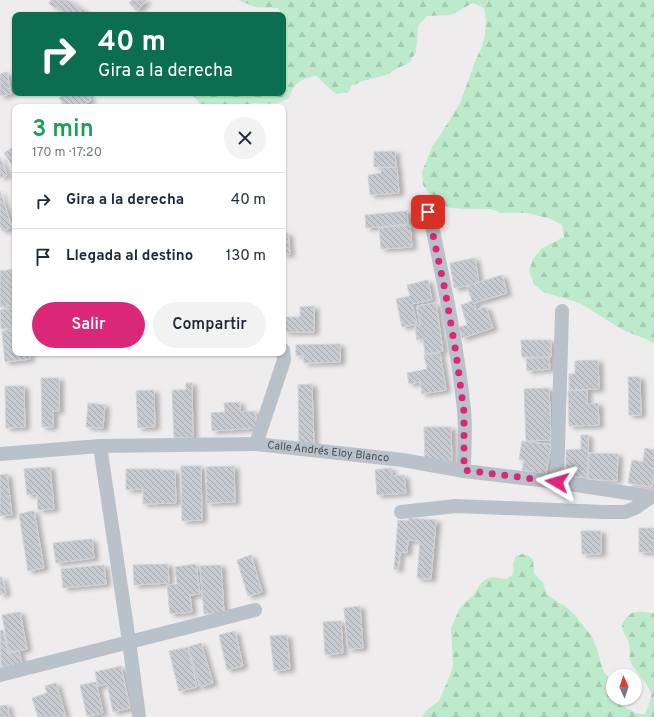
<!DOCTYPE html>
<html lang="es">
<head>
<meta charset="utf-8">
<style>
	body { margin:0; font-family:Overpass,sans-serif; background:#f2f2f3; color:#1f2937; height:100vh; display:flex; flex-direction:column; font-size:15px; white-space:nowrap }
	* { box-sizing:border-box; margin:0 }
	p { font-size:13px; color:#747a83 }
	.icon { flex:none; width:22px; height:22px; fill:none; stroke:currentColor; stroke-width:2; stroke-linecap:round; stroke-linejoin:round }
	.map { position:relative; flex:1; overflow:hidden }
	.side { position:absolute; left:12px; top:104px; width:274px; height:252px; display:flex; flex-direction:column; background:#fff; border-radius:8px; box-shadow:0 1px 3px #0004 }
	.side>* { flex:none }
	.guide { position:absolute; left:12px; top:12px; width:274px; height:84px; border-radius:8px; box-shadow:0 1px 3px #0004; background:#0b6e4f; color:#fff; overflow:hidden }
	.needle { width:26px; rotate:357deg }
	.controls { position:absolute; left:606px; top:669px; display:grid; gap:8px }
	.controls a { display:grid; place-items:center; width:36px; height:36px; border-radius:50%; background:#fff; box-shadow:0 1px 3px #0004; font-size:20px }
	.pin { position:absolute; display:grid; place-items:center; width:34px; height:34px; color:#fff; margin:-17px; border-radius:8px; box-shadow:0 2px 6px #0006 }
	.me { position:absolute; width:44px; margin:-22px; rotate:277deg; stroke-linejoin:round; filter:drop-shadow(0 0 3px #0008) }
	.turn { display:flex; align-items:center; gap:14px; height:84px; padding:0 20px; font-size:18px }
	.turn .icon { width:52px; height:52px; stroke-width:2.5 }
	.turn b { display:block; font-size:28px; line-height:34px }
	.round { display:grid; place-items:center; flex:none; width:42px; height:42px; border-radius:21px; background:#f2f2f3 }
	.summary { display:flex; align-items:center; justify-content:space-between; height:68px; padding:0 20px }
	h1 { font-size:24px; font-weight:600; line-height:30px; color:#1e9e55 }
	.cta { display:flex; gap:8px; margin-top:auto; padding:8px 20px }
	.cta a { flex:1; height:46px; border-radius:24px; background:#db2777; color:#fff; font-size:16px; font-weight:600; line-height:46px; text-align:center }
	.cta a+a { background:#f2f2f3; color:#1f2937 }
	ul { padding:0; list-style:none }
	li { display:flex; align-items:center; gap:12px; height:56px; padding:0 20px; border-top:1px solid #e0e1e3 }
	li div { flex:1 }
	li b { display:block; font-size:15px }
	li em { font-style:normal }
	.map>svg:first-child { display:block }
</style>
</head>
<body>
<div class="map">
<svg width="654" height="717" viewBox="0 0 654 717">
	<defs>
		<pattern id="forest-firs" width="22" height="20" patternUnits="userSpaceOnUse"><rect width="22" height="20" fill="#bdeaca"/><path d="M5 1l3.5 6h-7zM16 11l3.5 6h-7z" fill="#a4cab0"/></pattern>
		<pattern id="building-back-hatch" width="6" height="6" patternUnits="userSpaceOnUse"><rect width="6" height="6" fill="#c7cacf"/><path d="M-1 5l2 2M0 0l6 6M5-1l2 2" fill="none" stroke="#a3a6ab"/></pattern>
		<filter id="shadow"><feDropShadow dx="4.5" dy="2.5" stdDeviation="2" flood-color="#0004"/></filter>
	</defs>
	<rect width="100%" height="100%" fill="#efeced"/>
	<g fill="url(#forest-firs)">
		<path d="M238,0H654V344L646,339L623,330L580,303L543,292L534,284L529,271L533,259L541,249L564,237L562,225L551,219L527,213H502L490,209H464L451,208L440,204L431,196L423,185L422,172L432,147L439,137L460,103L476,59L482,47L485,34L486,20L484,8L473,3L451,15L427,16L418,26L416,52L409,63L398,68L386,75L363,81L351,86L349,92L336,94L316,76C305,78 298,80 292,90C291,92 290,97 288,98C280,106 262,103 251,103L248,107H202L193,96V93H283V22L284,20L283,15H282L278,8L255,7Z"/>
		<path d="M522,554L529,556L533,560L534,573L543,583L545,589L548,595L559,603L565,606L575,615L592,637L597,649L603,670L613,685V698H616L620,705L638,714H645C647,709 652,699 651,693C651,688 636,672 632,665C628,657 631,652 629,644C628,638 623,633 622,627C622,624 624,621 626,618C632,609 644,612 654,613V717H421L428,709L439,701L449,678L453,666L451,628L460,608L474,594L481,583L486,579L492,577L506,579L512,575L514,569L513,563L516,556Z"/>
	</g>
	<g fill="url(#building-back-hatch)" stroke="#d1d3d7" filter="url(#shadow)">
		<path d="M51,0H67L85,11L83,15H67L49,4Z"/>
		<path d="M132,0H147L137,11L129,3Z"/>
		<path d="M7,72L11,94L0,96V74Z"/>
		<path d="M68,93H87L91,100L81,107H65L59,98Z"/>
		<path d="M15,146V169L4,153Z"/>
		<path d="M395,151L396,167H374V152Z"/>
		<path d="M0,157L7,175L0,178Z"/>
		<path d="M397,167L399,193L370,195L368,175L381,173V168Z"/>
		<path d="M0,191L12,227L2,231L0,225Z"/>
		<path d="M407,211L408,224L366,228L365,215Z"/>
		<path d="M410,225L412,247L381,249L379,228Z"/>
		<path d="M283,233H288L290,254L283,255Z"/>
		<path d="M475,258L479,284L454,288L450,263Z"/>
		<path d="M15,269V305L0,307V271Z"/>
		<path d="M502,275L507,293L474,303L476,310L486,307L493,328L462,338L459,327L467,325L461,305L472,301L467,286Z"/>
		<path d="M428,280L432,300L412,304L417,324L402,327L396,299L410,296L407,285Z"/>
		<path d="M436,303L443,351L425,354L423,339L417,340L415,326L420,325L417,306Z"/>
		<path d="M314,306V332H284V317H300V307Z"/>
		<path d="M15,308V328L1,329L0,310Z"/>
		<path d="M15,330V353H29L30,359L5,362L2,331Z"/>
		<path d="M521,340H551V357H522Z"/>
		<path d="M340,344V362L304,363L303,355L296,356V345Z"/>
		<path d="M440,353L446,390L422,394L420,382L409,384L407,373L427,369L424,355Z"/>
		<path d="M549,357L550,369L527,371L526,359Z"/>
		<path d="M598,360L599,389L569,390V374H575V361Z"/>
		<path d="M628,377H640L641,415H629Z"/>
		<path d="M41,378H59V411H53V427H42Z"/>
		<path d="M186,383H192L193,437L174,438L172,390H186Z"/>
		<path d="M312,384L314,445L299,446L298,385Z"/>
		<path d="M5,386H24L25,427L6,428Z"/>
		<path d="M549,388L551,440L526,441L524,389Z"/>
		<path d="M154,390L155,427L138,428L136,391Z"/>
		<path d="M587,390V404L598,403L599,425L569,426L568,391Z"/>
		<path d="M240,402V412L255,411L257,428L212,431L211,413L225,412L224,403Z"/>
		<path d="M88,403L105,405L103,428L86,427Z"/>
		<path d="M424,427H451L452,461H425Z"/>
		<path d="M581,435H588V477H566V450L581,449Z"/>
		<path d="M522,441L551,445L546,474L522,470L524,460L519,459Z"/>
		<path d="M645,448L654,450V474L652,487L628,483L632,460L643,462Z"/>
		<path d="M589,453L618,454L617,481L588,479Z"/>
		<path d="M181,466H201L202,520L182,521Z"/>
		<path d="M234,466L235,502L207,503L206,467Z"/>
		<path d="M50,467L54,509L38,510L37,494L27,495L24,469Z"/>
		<path d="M391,468L392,476L404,475L406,493L377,495L375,470Z"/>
		<path d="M126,469H160V470H175L176,503L143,504V489L126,490Z"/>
		<path d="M7,474L12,515L0,516V475Z"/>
		<path d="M32,511H34L44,568L28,571L19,514Z"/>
		<path d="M409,518L436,520L431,579L417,578L420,541L408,540L407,553L400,552L398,570L394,569L398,520L408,521Z"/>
		<rect x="639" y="528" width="15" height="24"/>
		<path d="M581,531H601V554H582Z"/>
		<path d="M92,539L94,558L56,563L53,543Z"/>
		<path d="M251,555L262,592L248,596L237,560Z"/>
		<path d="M168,564L169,583L134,585L133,565Z"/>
		<path d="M196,564L200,594L190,595L192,612L170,614L167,585L177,584L175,567Z"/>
		<path d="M104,565L106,584L63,588L61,569Z"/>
		<path d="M221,565L224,613L204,614L200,566Z"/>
		<path d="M0,577H2L6,593L0,595Z"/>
		<path d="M360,606L363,648L348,649L344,608Z"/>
		<path d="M20,612L27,649L9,652L2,615Z"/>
		<path d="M341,621L343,653L325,655L323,622Z"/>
		<path d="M3,630L8,654L19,651L22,663L1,667L0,631Z"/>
		<path d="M235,631L243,666L227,670L219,635Z"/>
		<path d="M287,635L290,669L274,671L270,636Z"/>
		<path d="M201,643L213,683L200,687L188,647Z"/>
		<path d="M188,647L197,687L179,691L169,651Z"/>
		<path d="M121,666L130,708L113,712L107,684L98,686L95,672Z"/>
		<path d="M96,682L103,713L87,716L80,685Z"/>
		<path d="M56,683L66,717H38L32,698L47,693L45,686Z"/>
		<path d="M7,705L10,717H0V706Z"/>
	</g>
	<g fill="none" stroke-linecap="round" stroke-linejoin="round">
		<g stroke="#b9c2c8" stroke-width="14">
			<path d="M429,212C443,278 457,343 464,410C466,429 464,451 464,471"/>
			<path d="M256,444L284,360L283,350"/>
			<path d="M100,446L129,641L139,717"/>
			<path id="s1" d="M0,454L100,446L256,444L403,460L464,471L557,482L654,497"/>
			<path d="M557,482L562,311"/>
			<path d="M401,512L456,506L604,512H625L635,508L651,497"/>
			<path d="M0,675L255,610"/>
		</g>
	</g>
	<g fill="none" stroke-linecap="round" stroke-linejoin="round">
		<path stroke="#db2777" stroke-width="7" stroke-dasharray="0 12.6" d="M428,212L445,290L456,353L464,412V470L557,482"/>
	</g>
	<g text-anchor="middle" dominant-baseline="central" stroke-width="3.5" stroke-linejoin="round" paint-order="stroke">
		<g font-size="11" fill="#465158" stroke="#fff">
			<text stroke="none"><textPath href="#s1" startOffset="329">Calle Andrés Eloy Blanco</textPath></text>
		</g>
	</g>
</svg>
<div class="controls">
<a><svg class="needle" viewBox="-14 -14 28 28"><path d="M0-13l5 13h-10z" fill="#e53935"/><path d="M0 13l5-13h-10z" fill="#747a83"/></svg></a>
</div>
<div class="pin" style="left:428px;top:212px;background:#d93025"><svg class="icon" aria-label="arrive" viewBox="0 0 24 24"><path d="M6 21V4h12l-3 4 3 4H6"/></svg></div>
<svg class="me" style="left:557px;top:482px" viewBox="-20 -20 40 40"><path d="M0-17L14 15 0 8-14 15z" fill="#db2777" stroke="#fff" stroke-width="4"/></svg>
<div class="guide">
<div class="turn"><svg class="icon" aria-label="right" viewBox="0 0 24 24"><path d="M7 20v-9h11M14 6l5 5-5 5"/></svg><div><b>40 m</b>Gira a la derecha</div></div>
</div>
<section class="side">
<div class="summary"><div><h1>3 min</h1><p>170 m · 17:20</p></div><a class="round"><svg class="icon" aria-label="close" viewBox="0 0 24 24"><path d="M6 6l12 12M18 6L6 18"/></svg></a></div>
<ul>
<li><svg class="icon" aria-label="right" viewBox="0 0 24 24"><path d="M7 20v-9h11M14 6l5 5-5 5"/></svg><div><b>Gira a la derecha</b></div><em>40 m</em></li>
<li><svg class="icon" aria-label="arrive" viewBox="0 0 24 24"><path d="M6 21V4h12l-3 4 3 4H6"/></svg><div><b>Llegada al destino</b></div><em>130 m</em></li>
</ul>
<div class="cta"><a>Salir</a><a>Compartir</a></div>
</section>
</div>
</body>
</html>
